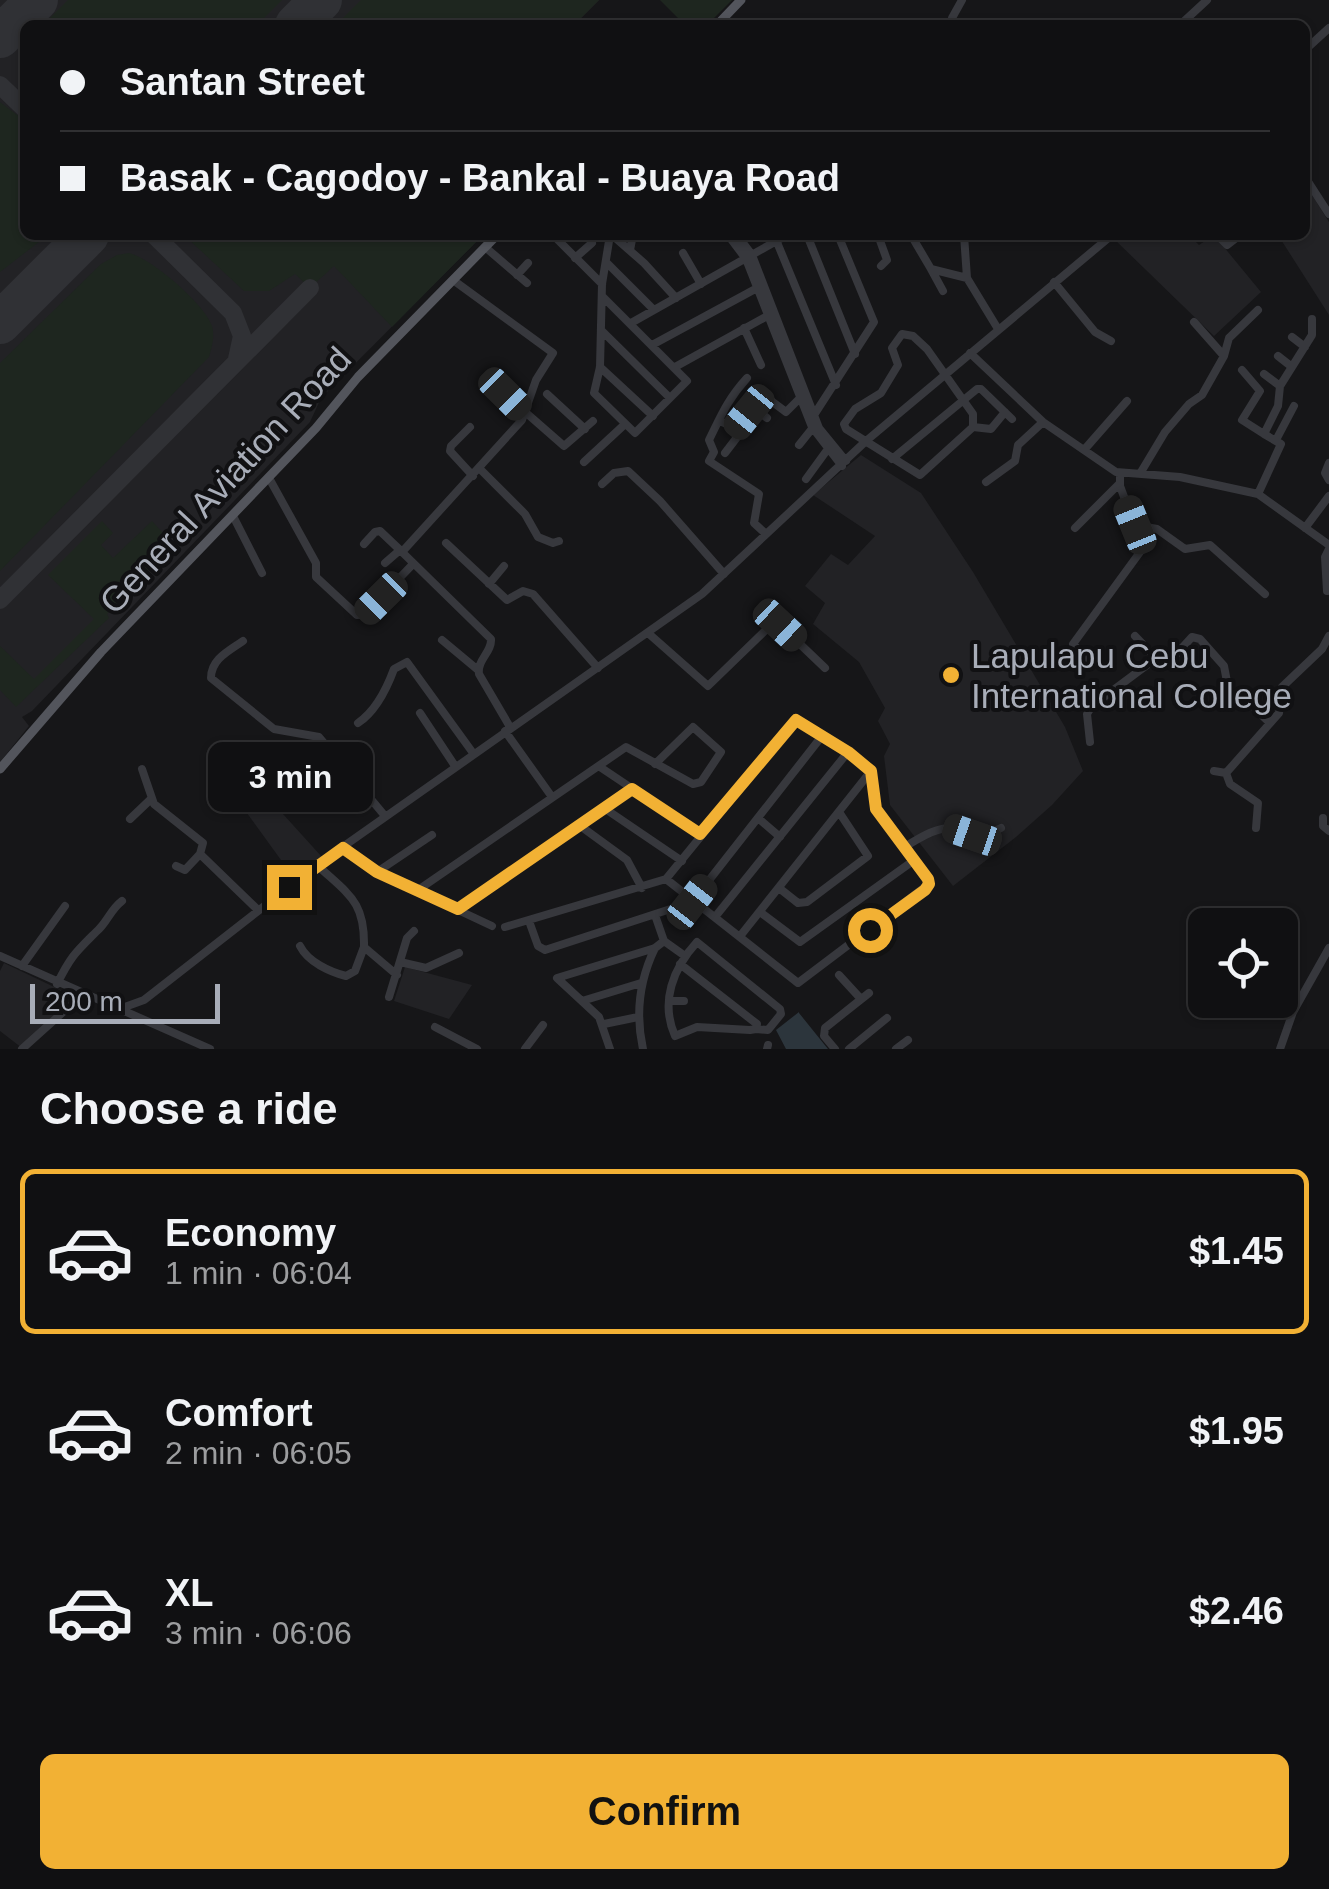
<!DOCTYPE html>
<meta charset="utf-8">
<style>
:root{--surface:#101012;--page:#1e1e20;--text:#f1f3f6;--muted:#9c9d9f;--line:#303032;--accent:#f2b134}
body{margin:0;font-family:Helvetica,sans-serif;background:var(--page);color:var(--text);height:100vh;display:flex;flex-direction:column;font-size:38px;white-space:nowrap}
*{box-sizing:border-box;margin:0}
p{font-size:32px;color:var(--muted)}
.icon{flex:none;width:55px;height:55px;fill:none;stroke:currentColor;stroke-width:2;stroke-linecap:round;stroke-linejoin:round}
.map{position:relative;height:1049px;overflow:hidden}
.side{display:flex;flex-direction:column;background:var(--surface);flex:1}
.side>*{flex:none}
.top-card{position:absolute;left:20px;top:20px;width:1290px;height:220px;border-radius:15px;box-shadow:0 2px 8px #0004,0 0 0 2px var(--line);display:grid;align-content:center;height:220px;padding:0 40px;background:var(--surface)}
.controls{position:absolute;left:1188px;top:908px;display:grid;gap:20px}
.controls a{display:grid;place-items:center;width:110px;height:110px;border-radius:15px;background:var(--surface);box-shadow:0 2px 8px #0004,0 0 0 2px var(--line);font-size:50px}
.scale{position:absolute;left:30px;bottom:25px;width:190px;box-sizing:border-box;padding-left:10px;border:5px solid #a8adb8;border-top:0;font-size:28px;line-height:35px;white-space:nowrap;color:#a8adb8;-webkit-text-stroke:8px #111113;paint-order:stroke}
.end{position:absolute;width:45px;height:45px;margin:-22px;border:12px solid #f2b134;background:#111;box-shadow:0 0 0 5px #111}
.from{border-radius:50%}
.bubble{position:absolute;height:70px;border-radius:15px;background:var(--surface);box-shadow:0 2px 8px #0004,0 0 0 2px var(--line);font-size:32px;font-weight:700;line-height:70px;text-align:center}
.car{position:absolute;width:30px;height:60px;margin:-30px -15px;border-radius:12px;box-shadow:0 0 8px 2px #0007;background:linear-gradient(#222 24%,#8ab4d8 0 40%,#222 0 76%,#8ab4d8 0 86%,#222 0)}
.top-card b{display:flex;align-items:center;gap:35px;height:95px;font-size:38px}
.top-card b+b{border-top:2px solid var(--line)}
.top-card i{width:25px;height:25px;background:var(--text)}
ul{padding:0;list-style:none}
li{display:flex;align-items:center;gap:30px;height:165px;margin:0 20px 15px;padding:0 20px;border:5px solid transparent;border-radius:15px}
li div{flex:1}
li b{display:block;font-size:38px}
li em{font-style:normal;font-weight:700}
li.current{border-color:var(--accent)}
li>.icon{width:90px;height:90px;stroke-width:1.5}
h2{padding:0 40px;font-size:45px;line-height:120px}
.action{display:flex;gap:20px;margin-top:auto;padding:20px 40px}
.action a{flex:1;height:115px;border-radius:15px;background:var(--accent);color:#111;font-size:40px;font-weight:700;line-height:115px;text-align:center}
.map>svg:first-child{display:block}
.built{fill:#222225}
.green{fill:#1e261f}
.water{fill:#2c353c}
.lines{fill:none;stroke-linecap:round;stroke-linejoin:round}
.taxiway{stroke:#303135;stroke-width:18}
.runway{stroke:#303135;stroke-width:42}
.minor{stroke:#37383d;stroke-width:8}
.major{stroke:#53555c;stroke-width:9}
.route{stroke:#f2b134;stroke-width:12}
.poi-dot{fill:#f2b134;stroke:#111113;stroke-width:4}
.labels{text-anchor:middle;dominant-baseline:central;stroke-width:8;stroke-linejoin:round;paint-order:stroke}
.street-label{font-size:35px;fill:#a8adb8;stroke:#111113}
.poi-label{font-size:35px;fill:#a8adb8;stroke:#111113;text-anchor:start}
</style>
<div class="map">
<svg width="1329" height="1049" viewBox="0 0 1329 1049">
<rect width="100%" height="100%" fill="#161618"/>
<!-- built -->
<path class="built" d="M 0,0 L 599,0 L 574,25 L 25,25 L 25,235 L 483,235 L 321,398 L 310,422 L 32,711 L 22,717 L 29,726 L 0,762 Z
M 1305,184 L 1329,222 L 1329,315 L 1278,235 L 1305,235 Z
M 1117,235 L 1189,235 L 1199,245 L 1214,235 L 1261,292 L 1214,336 L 1113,238 Z
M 861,455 L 921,493 L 973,572 L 1065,727 L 1083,771 L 1052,805 L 1016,837 L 953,886 L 890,805 L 884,756 L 890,744 L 878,721 L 885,708 L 859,662 L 813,624 L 825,603 L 805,586 L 831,554 L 848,565 L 875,536 L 813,495 Z
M 263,792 L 322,857 L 294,878 L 244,809 Z
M 4,963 L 73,996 L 22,1048 L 0,1031 L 0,971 Z
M 405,967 L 472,985 L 449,1019 L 394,1001 Z"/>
<!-- green -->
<path class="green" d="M 68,0 L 282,0 L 257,25 L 43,25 Z
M 361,0 L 599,0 L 574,25 L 336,25 Z
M 660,0 L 732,0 L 707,25 L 685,25 Z
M 0,102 L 25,121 L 25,235 L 48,235 L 0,272 Z
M 184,235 L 483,235 L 392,327 L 334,266 L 310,288 L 295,274 L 269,291 L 244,291 Z
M 129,253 C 151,258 205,304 212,326 C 215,336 212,347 209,357 L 0,571 L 0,363 L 101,264 L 117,255 Z
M 102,521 L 113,533 L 101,545 L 113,558 L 152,521 L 173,544 L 107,614 L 109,618 L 16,707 L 0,690 L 0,646 L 34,679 L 94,619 L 48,575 Z"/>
<!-- water -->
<path class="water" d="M 799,1012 L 799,1013 L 828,1049 L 786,1049 L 776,1030 Z"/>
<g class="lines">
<!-- taxiway -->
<path class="taxiway" d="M 0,41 L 4,33
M 0,85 L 25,109
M 154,235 L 233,313 L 242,336 L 237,359
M 0,305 L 60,262
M 0,600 L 310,288"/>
<!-- runway -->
<path class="runway" d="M 296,25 L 321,0
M 0,37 L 37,0
M 0,323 L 88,235"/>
<!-- minor -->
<path class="minor" d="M 953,25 L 952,18 L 962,0
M 1180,25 L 1207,0
M 1305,50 L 1329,28
M 1305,177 L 1329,214
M 553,235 L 602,284
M 612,235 L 644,263 L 676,298
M 728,235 L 746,259 L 812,427 L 842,466
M 737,235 L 752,255 L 819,428 L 846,461
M 774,235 L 836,385
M 807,235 L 855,354
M 878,235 L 887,260 L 881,266
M 911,235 L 931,269 L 967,278
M 964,235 L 967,278 L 998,329
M 1217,235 L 1227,245 L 1240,235
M 485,247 L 527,283
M 630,250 L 633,235
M 683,253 L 701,284
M 575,258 L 592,243
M 606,262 L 654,310
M 931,269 L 943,291
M 517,275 L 528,263
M 453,280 L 553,353 L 536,380 L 522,420 L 402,552 L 491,639 C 492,652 477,660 479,674 L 510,727
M 1054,282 L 1095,332 L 1111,341
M 602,296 L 687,381 L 635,433 L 594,393 L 600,367 L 602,284 L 610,235
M 631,323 L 787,235
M 744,328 L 761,365
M 601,330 L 670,398
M 902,334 L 913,336 L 927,349 L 973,414 L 973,427 L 920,475 L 846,429 L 844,424 L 855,409 L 881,393 L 898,365 L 892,348 Z
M 1292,337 L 1305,347
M 652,345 L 759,287
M 970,353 L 1043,422 L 1116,472 L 1180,477 L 1258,494 L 1329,545
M 1224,356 L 1229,338 L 1258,310
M 1278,356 L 1292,367
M 600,367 L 653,416
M 675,367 L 769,315
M 1242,370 L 1260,391 L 1242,420 L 1264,434
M 1264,374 L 1280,386
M 747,378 C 727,400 721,416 709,440 L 714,452 L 709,461 L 759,494 L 754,523 L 766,534
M 500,390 L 564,446 L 593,421
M 547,394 L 585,429
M 770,400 L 786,412 L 802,396
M 814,415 L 874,322 L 838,235
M 722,422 L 734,427 L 738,436 L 725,453
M 470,427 L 451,446 L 450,451 L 473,476
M 973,427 L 991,429 L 1005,412
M 735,429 L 754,408 L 767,418
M 1276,440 L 1294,406
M 799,445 L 815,425
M 1084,450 L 1127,401
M 892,459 L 977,389 L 981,389 L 1012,419
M 584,462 L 624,425
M 1329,463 L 1325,473 L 1329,480
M 480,469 L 525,514 L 538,537 L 553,543 L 559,541
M 1141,472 L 1165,432 L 1189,404 L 1202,395 L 1224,356 L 1194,322
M 269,478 L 316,563 L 316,577 L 357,615 L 365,614 L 413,564
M 806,479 L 830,446
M 986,482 L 1015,461 L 1018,445 L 1043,422
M 602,484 L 614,473 L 628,471 L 660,501 L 724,574
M 1258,494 L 1281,444 L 1264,434 L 1278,406 L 1280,386 L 1312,335 L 1312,319
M 233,516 L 262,573
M 1135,525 L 1157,529 L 1185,549 L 1210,545 L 1265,594
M 1075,528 L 1119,484
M 1305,528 L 1329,496
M 446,543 L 507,600 L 523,591 L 533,594 L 598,668
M 364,544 L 375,532 L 380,531 L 400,550 L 385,563
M 489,584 L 504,566
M 1327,591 L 1325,557 L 1329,549
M 648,633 L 708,686 L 773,623 L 780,625 L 825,668
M 1135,636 L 1157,659
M 442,640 L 478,670
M 243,641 C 229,651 211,659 211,678 L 274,729 L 319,737 L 385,816
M 1092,664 L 1073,644 L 1143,548 L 1120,486 L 1120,473
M 420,713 L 455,766
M 358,723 C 376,711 387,688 394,669 L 407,662 L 473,753
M 505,731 L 552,797
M 1090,742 L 1087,714 L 1092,706 L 1155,659 L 1170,661 L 1192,637 L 1200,639 L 1224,666 L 1229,692 L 1243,697 L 1270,723
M 600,767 L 700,834
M 142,769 L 154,804 L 203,843 L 200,854 L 185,870 L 176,866
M 1214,771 L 1226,773 L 1279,713 L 1282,687 L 1322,649 L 1329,636
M 1226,773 L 1230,784 L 1258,803 L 1256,828
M 604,808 L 682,861
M 758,818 L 780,837
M 1323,818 L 1323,826 L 1329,831
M 130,819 L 151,799
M 579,825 L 627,860 L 642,888
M 343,847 L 377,872 L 492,926
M 903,848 C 916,840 931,830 947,828 C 971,826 971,843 1001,828
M 200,854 L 258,910
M 317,865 C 349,895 365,901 364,947 L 397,975
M 377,872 L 432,835
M 779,888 L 798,903 L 807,902 L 868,856 L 839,812
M 418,890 L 626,747 L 693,784 L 701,782 L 721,752 L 693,727 L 655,764
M 457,909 L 632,789
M 760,912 L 800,942 L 913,861
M 655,915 L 664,941 L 685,956
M 715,917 L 848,752
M 529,921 L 538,946 L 545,950 L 692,902 L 822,736
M 505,927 L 666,879 L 796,720 L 848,752 L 871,771 L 876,809 L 929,884 L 798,983 L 666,879
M 741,935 L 871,771
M 300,946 C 308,962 330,972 346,976 L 355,971 L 364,947
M 0,956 L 210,1049
M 400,962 L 426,968 L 459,953
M 680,964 L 757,1024 L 756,1029 L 750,1030 L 697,1027 L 675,1036 C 660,1002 673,968 697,942 L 780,1009 L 781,1014 L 768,1030 L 756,1029
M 22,966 L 65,906
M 839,975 L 861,999
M 57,984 C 71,956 75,953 96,932 C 107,923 110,910 122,901
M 389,997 L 407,938 L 414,931
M 582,1001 L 641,983
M 669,1001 L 684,1001
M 122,1008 L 144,1000 L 317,865 L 702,594 L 866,441 L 1112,235
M 604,1024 L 638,1017
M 435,1027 L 477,1049
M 22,1049 L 82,995
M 525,1049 L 543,1025
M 610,1049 L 599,1017 L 557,978 L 655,948 L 664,941
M 643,1049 C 635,1013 639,981 655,948
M 767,1049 L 768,1045
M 835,1049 L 824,1036 L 825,1028 L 869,993
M 849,1049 L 887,1018
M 896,1049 L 908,1040
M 1280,1049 L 1293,1012 L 1329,948"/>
<!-- major -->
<path class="major" d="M 717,25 L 741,0
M 0,769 L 101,652 L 316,428 L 358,377 L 497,235"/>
</g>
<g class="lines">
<!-- route -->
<path class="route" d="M 289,887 L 343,848 L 377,872 L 458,909 L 632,789 L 700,834 L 796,720 L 848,752 L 871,771 L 876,809 L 928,879 L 929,884 L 925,890 L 870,930"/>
</g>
<!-- markers -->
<circle class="poi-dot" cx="951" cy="675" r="10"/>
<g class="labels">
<!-- street labels -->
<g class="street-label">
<text transform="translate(225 480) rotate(-47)">General Aviation Road</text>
</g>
<!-- poi labels -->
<g class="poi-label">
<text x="971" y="655">Lapulapu Cebu<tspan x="971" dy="40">International College</tspan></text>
</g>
</g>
</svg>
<div class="controls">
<a><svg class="icon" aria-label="locate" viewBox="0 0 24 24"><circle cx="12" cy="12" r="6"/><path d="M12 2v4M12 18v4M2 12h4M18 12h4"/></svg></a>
</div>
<div class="scale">200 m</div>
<i class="end from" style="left:870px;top:930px"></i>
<i class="end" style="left:289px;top:887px"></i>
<div class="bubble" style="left:208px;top:742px;width:165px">3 min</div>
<i class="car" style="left:505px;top:394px;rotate:135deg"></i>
<i class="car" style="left:749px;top:412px;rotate:219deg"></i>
<i class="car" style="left:1135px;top:525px;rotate:338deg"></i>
<i class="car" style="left:381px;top:598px;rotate:225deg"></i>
<i class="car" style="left:780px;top:625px;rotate:133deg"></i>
<i class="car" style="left:972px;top:835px;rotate:289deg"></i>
<i class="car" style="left:692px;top:902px;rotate:38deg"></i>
<div class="top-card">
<b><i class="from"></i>Santan Street</b>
<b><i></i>Basak - Cagodoy - Bankal - Buaya Road</b>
</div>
</div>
<section class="side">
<h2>Choose a ride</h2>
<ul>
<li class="current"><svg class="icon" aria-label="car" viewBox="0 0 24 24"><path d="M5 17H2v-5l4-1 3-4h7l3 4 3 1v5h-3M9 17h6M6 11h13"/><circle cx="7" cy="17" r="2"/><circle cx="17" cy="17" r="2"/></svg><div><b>Economy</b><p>1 min · 06:04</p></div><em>$1.45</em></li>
<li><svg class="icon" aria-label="car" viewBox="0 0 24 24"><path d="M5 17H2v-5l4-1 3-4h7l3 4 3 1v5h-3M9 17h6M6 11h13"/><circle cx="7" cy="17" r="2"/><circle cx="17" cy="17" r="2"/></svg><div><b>Comfort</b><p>2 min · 06:05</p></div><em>$1.95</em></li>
<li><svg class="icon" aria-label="car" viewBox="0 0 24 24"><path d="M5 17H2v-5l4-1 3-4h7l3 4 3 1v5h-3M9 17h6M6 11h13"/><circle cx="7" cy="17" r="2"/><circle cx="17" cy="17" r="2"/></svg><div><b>XL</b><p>3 min · 06:06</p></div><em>$2.46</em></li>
</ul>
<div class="action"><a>Confirm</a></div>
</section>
